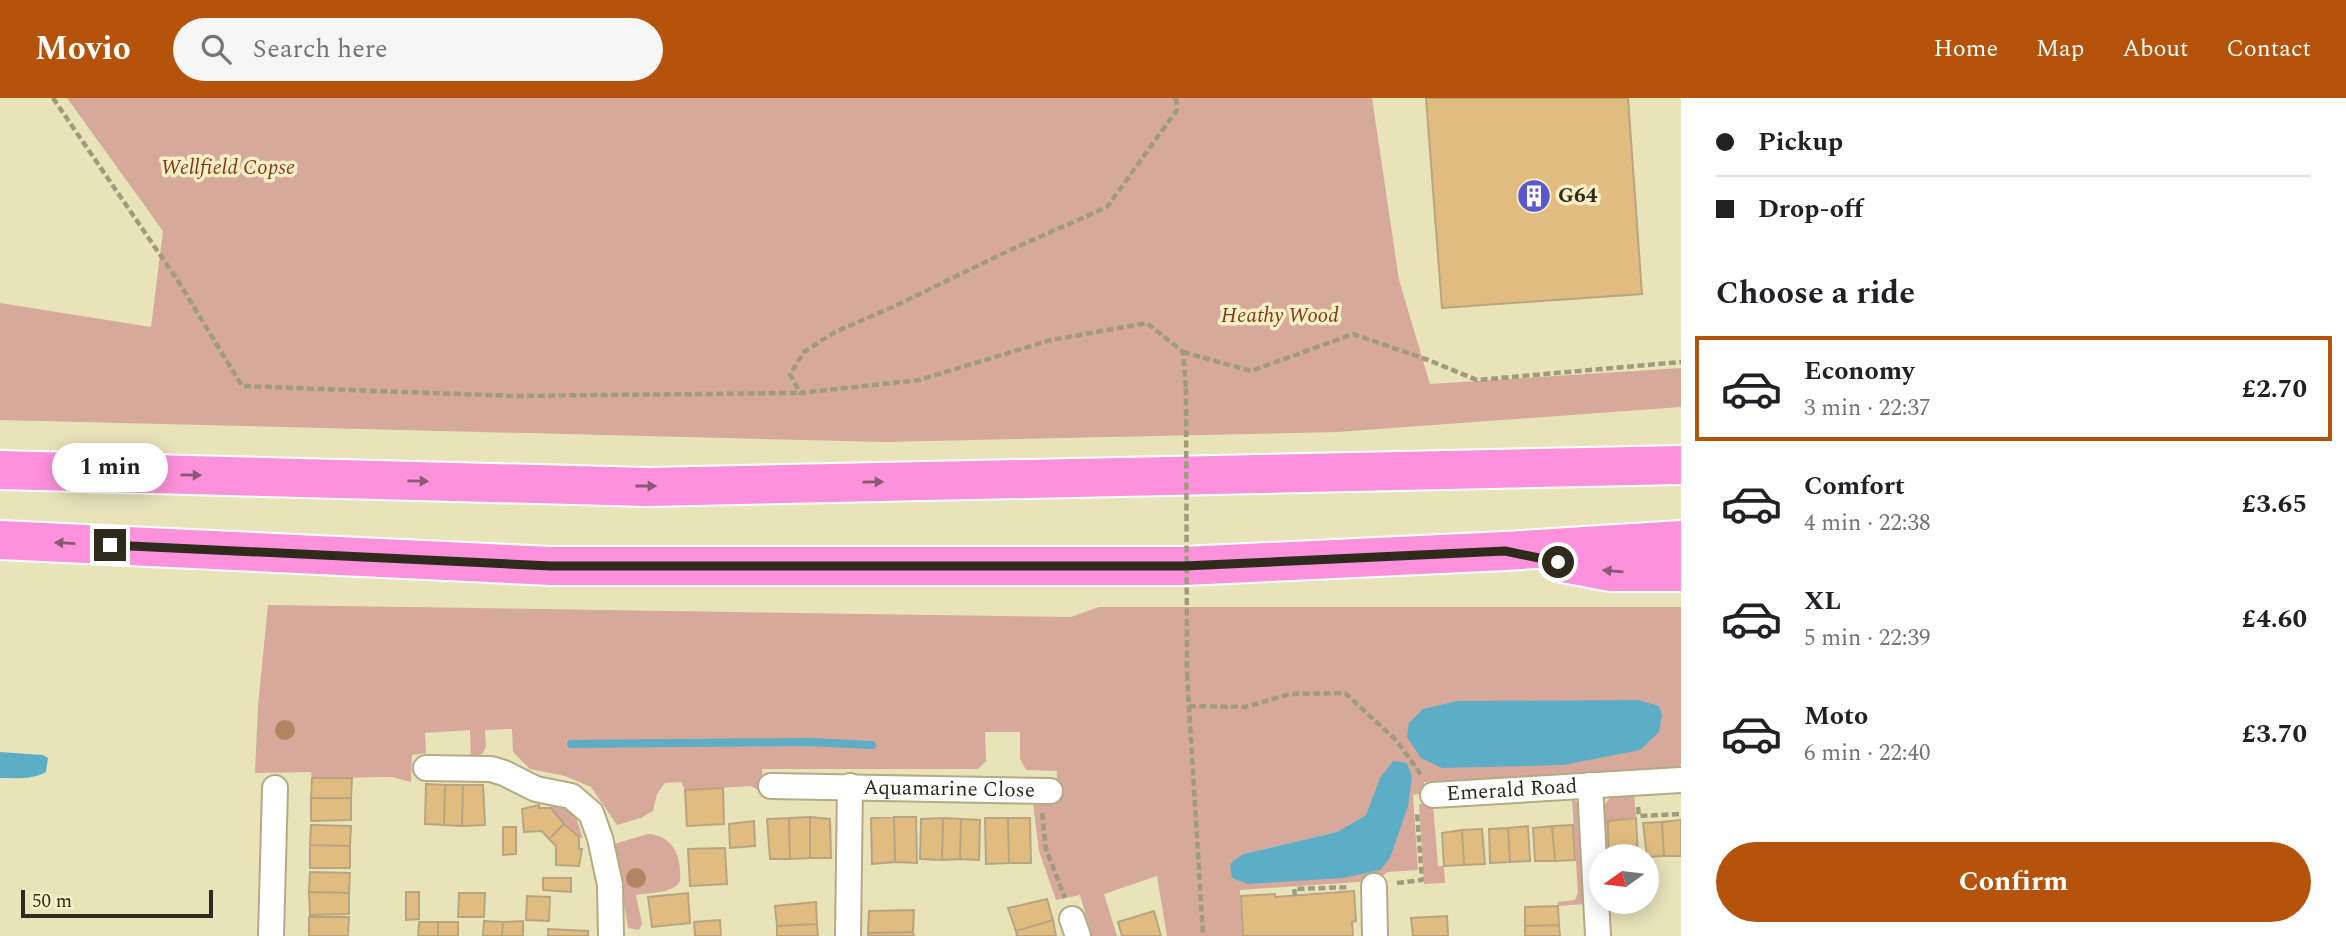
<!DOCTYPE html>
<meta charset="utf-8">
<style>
:root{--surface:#fff;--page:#f6f6f6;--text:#202124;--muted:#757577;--line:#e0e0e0;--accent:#b45309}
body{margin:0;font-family:Spectral,serif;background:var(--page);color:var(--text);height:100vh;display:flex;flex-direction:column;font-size:26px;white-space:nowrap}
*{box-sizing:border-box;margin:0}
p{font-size:23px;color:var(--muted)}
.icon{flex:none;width:38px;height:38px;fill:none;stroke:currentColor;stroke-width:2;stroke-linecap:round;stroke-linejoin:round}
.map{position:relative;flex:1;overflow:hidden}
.sheet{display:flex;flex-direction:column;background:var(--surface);width:665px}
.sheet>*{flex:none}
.guide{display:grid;align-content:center;height:154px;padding:0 35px;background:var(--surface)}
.needle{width:46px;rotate:256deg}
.fabs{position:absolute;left:1589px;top:746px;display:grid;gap:14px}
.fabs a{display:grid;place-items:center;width:70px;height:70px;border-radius:50%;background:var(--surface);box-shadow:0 4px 18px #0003;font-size:35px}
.scale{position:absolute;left:21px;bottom:18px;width:192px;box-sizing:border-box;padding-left:7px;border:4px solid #2e2b1c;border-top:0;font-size:19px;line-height:24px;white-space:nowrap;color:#2e2b1c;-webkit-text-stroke:5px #f7f0c7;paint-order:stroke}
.end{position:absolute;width:32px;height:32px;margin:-16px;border:9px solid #2e2b1c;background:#fff;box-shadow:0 0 0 4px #fff}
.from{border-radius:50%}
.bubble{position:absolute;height:49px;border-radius:24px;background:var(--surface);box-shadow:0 4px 18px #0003;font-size:23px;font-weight:700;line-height:49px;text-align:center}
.guide b{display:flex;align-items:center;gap:24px;height:66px;font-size:26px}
.guide b+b{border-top:2px solid var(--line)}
.guide i{width:18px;height:18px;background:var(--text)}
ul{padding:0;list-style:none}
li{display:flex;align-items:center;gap:21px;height:105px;margin:0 14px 10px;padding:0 21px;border:4px solid transparent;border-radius:0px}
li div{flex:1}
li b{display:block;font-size:26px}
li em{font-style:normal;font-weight:700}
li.current{border-color:var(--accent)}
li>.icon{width:63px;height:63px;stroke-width:1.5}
h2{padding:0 35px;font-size:32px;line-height:84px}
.action{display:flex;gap:14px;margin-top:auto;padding:14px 35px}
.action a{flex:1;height:80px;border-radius:42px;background:var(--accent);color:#fff;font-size:28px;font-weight:700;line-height:80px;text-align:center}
header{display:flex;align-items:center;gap:42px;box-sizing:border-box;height:98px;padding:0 35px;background:var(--accent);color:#fff}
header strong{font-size:33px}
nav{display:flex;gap:38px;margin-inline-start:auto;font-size:24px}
.search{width:490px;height:63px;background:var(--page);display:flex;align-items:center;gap:18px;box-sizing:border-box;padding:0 24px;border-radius:38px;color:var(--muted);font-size:26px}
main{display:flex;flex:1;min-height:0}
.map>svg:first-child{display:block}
.green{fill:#d6a99a;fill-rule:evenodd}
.water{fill:#5cadc5}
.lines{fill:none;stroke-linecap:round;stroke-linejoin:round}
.stream{stroke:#5cadc5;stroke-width:8}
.building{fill:#e0bc81;stroke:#b9a481;stroke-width:2}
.minor-casing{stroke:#b2ab84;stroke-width:28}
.motorway-casing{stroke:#fff;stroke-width:42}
.path{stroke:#a09b7d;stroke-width:4.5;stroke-dasharray:7 3.5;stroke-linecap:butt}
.minor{stroke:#fff;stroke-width:24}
.motorway{stroke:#fd91dc;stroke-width:38}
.path-bridge{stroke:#a09b7d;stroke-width:4.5;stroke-dasharray:7 3.5;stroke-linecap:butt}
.tree{fill:#b38462}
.oneway{fill:#8b5972}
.route{stroke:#2e2b1c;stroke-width:9}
.labels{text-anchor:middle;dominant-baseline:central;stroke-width:7;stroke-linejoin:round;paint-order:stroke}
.park-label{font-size:21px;font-style:italic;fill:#86371a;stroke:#f7f0c7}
.poi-label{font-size:21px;font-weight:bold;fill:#2e2b1c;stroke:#f7f0c7;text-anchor:start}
.street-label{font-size:21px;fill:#2e2b1c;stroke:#f7f0c7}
</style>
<header>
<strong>Movio</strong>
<div class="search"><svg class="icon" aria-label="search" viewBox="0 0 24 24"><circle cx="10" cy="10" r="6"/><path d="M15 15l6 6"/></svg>Search here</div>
<nav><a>Home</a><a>Map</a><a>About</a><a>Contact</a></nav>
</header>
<main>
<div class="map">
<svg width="1681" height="838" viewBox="0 0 1681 838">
<rect width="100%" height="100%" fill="#e9e3ba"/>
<!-- green -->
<path class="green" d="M 67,0 L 1372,0 L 1399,182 L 1430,286 L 1681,270 L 1681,309 L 1337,334 L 886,344 L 0,322 L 0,205 L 151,229 L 163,133 Z
M 268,507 L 1071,519 L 1099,509 L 1681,509 L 1681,666 L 1678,671 L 1424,684 L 1425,695 L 1413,697 L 1418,772 L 1388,774 L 1374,783 L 1240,792 L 1242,838 L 1167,838 L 1157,778 L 1104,796 L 1117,838 L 1092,838 L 1080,797 L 1056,802 L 1039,753 L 1033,705 L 1056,705 L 1057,673 L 1026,672 L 1020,661 L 1020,634 L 985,634 L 986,663 L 978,671 L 762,671 L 762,700 L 760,693 L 751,688 L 685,692 L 681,684 L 665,685 L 657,696 L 653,713 L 641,720 L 617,727 L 591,689 L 565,678 L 530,671 L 513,654 L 512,631 L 485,632 L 486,648 L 483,655 L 471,660 L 470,632 L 425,635 L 426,655 L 412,657 L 411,684 L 392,679 L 312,680 L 311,674 L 255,675 L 258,608 ZM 1380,680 L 1343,780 L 1243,756 L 1337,734 L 1366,717 Z
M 1634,695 L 1636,720 L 1608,723 L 1609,758 L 1605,758 L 1603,709 L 1611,698 Z
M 1572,701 L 1577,704 L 1579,709 L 1584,806 L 1558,808 L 1558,804 L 1575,802 L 1578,795 Z
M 1419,706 L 1433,706 L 1438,768 L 1444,768 L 1445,785 L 1424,786 Z
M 550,708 L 570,711 L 576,719 L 583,741 L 564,726 Z
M 648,736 C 669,737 680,753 680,774 C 680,778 681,781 679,785 C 672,795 647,795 636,797 L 642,826 L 639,832 L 628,830 L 614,746 Z"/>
<!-- water -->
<path class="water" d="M 1638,602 L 1659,608 L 1662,617 L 1659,634 L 1640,652 L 1563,667 L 1442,670 L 1421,660 L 1407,639 L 1409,625 L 1423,611 L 1457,603 Z
M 0,654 L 43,657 L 48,660 L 46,674 C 32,682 16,680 0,680 Z
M 1393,663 L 1407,665 L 1412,679 L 1408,708 L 1390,760 L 1380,772 L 1343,780 L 1248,786 L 1232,780 L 1230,766 L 1243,756 L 1337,734 L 1366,717 L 1380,680 Z"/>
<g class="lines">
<!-- stream -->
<path class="stream" d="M 571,646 L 808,644 L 872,647"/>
</g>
<!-- building -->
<path class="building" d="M 1426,0 L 1628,0 L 1642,196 L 1442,210 Z
M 312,680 L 352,680 L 351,700 L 311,700 Z
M 426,686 L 445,687 L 444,727 L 425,726 Z
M 445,687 L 463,687 L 462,728 L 444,727 Z
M 463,687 L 483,687 L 485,727 L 462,728 Z
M 723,690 L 724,726 L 687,728 L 685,692 Z
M 311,700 L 351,700 L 351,722 L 311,723 Z
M 539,707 L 539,710 L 551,710 L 564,726 L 549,741 L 542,733 L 524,734 L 522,711 Z
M 810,719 L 830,721 L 831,760 L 810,760 Z
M 810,719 L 810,760 L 790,761 L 789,720 Z
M 894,719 L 916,719 L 917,765 L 895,764 Z
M 894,719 L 895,764 L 872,766 L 871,720 Z
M 789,720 L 790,761 L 770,761 L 767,721 Z
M 943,720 L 942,762 L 920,761 L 921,721 Z
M 943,720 L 961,721 L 960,761 L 942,762 Z
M 985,720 L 1008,720 L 1009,765 L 986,766 Z
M 1008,720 L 1030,720 L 1031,765 L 1009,765 Z
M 1636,720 L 1638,758 L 1609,758 L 1608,723 Z
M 961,721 L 980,722 L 979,762 L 960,761 Z
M 1681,722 L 1681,758 L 1664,758 L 1662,724 Z
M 754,723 L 755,748 L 730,750 L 729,726 Z
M 1662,724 L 1664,758 L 1647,759 L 1643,725 Z
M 564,726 L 579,739 L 579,751 L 582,751 L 579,768 L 556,767 L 556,748 L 549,741 Z
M 311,727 L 351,728 L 350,748 L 310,747 Z
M 1573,727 L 1575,762 L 1555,763 L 1552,728 Z
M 1528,728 L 1530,763 L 1510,764 L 1508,730 Z
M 1552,728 L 1555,763 L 1535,763 L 1533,730 Z
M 503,729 L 516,729 L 516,756 L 503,757 Z
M 1508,730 L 1510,764 L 1490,765 L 1489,731 Z
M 1482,731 L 1485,766 L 1464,767 L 1462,732 Z
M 1462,732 L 1464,767 L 1444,768 L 1442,735 Z
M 310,747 L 350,748 L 350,770 L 310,770 Z
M 725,750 L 727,786 L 690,788 L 688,751 Z
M 310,774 L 350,775 L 349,795 L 309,794 Z
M 543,780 L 571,780 L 571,794 L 543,792 Z
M 1354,793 L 1356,823 L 1352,824 L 1353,838 L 1243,838 L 1241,798 L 1275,796 L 1275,799 Z
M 309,794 L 349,795 L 349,816 L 310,817 Z
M 406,794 L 419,794 L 419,821 L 406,822 Z
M 459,795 L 485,795 L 484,819 L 458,819 Z
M 688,795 L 690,825 L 652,829 L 648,799 Z
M 527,798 L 550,799 L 549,823 L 526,822 Z
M 1047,801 L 1053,822 L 1016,833 L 1008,810 Z
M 816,804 L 817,826 L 777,828 L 775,808 Z
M 1558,808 L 1559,827 L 1525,828 L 1525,809 Z
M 914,812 L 913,834 L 868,835 L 869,813 Z
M 1154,813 L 1161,838 L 1122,838 L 1118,824 Z
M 1447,818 L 1448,838 L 1413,838 L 1411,820 Z
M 309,819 L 349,819 L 348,838 L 309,838 Z
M 720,822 L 721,838 L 695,838 L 694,824 Z
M 1053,822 L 1056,838 L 1017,838 L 1016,833 Z
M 484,823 L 503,824 L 502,838 L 483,838 Z
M 523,823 L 523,838 L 502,838 L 503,824 Z
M 419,824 L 438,824 L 438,838 L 418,838 Z
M 438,824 L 458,824 L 458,838 L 438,838 Z
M 817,826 L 818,838 L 777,838 L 777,828 Z
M 1559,827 L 1560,838 L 1525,838 L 1525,828 Z
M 548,831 L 588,833 L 588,838 L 548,838 Z
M 913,834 L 914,838 L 868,838 L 868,835 Z"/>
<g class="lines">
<!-- minor casing -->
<g class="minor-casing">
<g id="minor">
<path d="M 426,670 L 491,671 L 504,675 L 536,691 L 571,698 L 591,715 L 600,740 L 610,787 L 611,838"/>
<path d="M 1590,687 L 1598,838"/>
<path id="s1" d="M 771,688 L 1050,693"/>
<path id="s2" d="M 1433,697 L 1681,682"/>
<path d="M 1374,788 L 1375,838"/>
<path d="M 1072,821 L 1078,838"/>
<path d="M 271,838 L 275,690"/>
<path d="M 848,838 L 850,688"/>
</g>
</g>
<!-- motorway casing -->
<g class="motorway-casing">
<path id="motorway" d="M 0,372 L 647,389 L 1681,367
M 0,442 L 551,468 L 1184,468 L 1505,453 L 1681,442
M 1558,464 L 1611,474 L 1681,474"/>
</g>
<!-- path -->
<path class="path" d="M 53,0 L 178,183 L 242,288 L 513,298 L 800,295
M 1176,0 L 1177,12 L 1107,109 L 1008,153 L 895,208 L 835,234 L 804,254 L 790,276 L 800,295 L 919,282 L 1051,242 L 1147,225 L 1183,254 L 1186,290
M 1183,254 L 1251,273 L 1353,236 L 1428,262 L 1477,282 L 1681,264
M 1187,576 L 1203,838
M 1189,608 L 1245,609 L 1290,596 L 1345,595 L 1396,642 L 1422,678
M 1638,709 L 1639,718 L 1681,716
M 1042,715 L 1046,751 L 1065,800
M 1397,785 L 1422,782 L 1417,714
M 1295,798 L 1294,791 L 1350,789"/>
<!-- minor -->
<use href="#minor" class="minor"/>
<!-- motorway -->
<use href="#motorway" class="motorway"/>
<!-- path-bridge -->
<path class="path-bridge" d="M 1186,290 L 1187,576"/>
</g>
<!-- trees -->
<g class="tree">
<circle cx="285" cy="632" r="10"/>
<circle cx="636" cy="780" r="10"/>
</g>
<!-- one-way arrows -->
<defs><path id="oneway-solid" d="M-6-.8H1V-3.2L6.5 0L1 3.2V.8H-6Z" transform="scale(1.75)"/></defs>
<g class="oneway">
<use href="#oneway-solid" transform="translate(191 377) rotate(1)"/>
<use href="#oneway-solid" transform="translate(418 383) rotate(1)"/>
<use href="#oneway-solid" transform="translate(873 384) rotate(-1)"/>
<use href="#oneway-solid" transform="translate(646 388)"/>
<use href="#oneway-solid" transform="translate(65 445) rotate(-177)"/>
<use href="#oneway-solid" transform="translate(1613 473) rotate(-175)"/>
</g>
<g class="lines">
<!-- route -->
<path class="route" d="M 110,447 L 551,468 L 1184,468 L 1505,453 L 1558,464"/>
</g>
<!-- icons -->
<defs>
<g id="building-disc" transform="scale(1.75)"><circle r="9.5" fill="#5a57cf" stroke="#f7f0c7"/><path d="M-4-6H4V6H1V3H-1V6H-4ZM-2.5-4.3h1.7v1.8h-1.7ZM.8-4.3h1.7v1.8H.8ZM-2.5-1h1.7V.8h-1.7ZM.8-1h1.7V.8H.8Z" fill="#fff"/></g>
</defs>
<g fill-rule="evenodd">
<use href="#building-disc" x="1534" y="98"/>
</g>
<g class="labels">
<!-- park labels -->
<g class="park-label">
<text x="228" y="70">Wellfield Copse</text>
<text x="1280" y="218">Heathy Wood</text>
</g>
<!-- poi labels -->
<g class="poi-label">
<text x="1558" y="98">G64</text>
</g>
<!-- street labels -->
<g class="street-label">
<text stroke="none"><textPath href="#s1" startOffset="178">Aquamarine Close</textPath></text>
<text stroke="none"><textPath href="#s2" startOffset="79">Emerald Road</textPath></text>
</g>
</g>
</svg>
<div class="fabs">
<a><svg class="needle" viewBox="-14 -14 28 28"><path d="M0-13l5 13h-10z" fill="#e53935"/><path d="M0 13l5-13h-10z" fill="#757577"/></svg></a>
</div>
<div class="scale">50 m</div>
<i class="end from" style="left:1558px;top:464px"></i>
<i class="end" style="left:110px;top:447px"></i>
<div class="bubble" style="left:52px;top:345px;width:116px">1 min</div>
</div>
<section class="sheet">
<div class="guide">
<b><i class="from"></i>Pickup</b>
<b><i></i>Drop-off</b>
</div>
<h2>Choose a ride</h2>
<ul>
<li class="current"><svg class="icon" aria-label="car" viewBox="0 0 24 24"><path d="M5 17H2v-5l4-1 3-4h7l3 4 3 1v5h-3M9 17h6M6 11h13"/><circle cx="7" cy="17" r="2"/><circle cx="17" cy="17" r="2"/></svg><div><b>Economy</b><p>3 min · 22:37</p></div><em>£2.70</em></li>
<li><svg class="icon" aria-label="car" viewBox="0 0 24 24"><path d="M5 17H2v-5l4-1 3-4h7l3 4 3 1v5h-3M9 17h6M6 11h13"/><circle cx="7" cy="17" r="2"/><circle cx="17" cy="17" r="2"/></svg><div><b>Comfort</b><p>4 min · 22:38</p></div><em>£3.65</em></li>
<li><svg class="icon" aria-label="car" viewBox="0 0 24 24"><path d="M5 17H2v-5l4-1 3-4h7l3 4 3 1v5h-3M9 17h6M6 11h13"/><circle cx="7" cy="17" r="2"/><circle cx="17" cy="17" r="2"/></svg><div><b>XL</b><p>5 min · 22:39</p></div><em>£4.60</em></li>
<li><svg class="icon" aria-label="car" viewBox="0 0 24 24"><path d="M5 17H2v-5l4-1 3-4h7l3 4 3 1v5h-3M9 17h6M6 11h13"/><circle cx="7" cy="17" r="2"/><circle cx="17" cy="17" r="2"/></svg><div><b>Moto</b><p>6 min · 22:40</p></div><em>£3.70</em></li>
</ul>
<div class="action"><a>Confirm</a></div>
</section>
</main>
